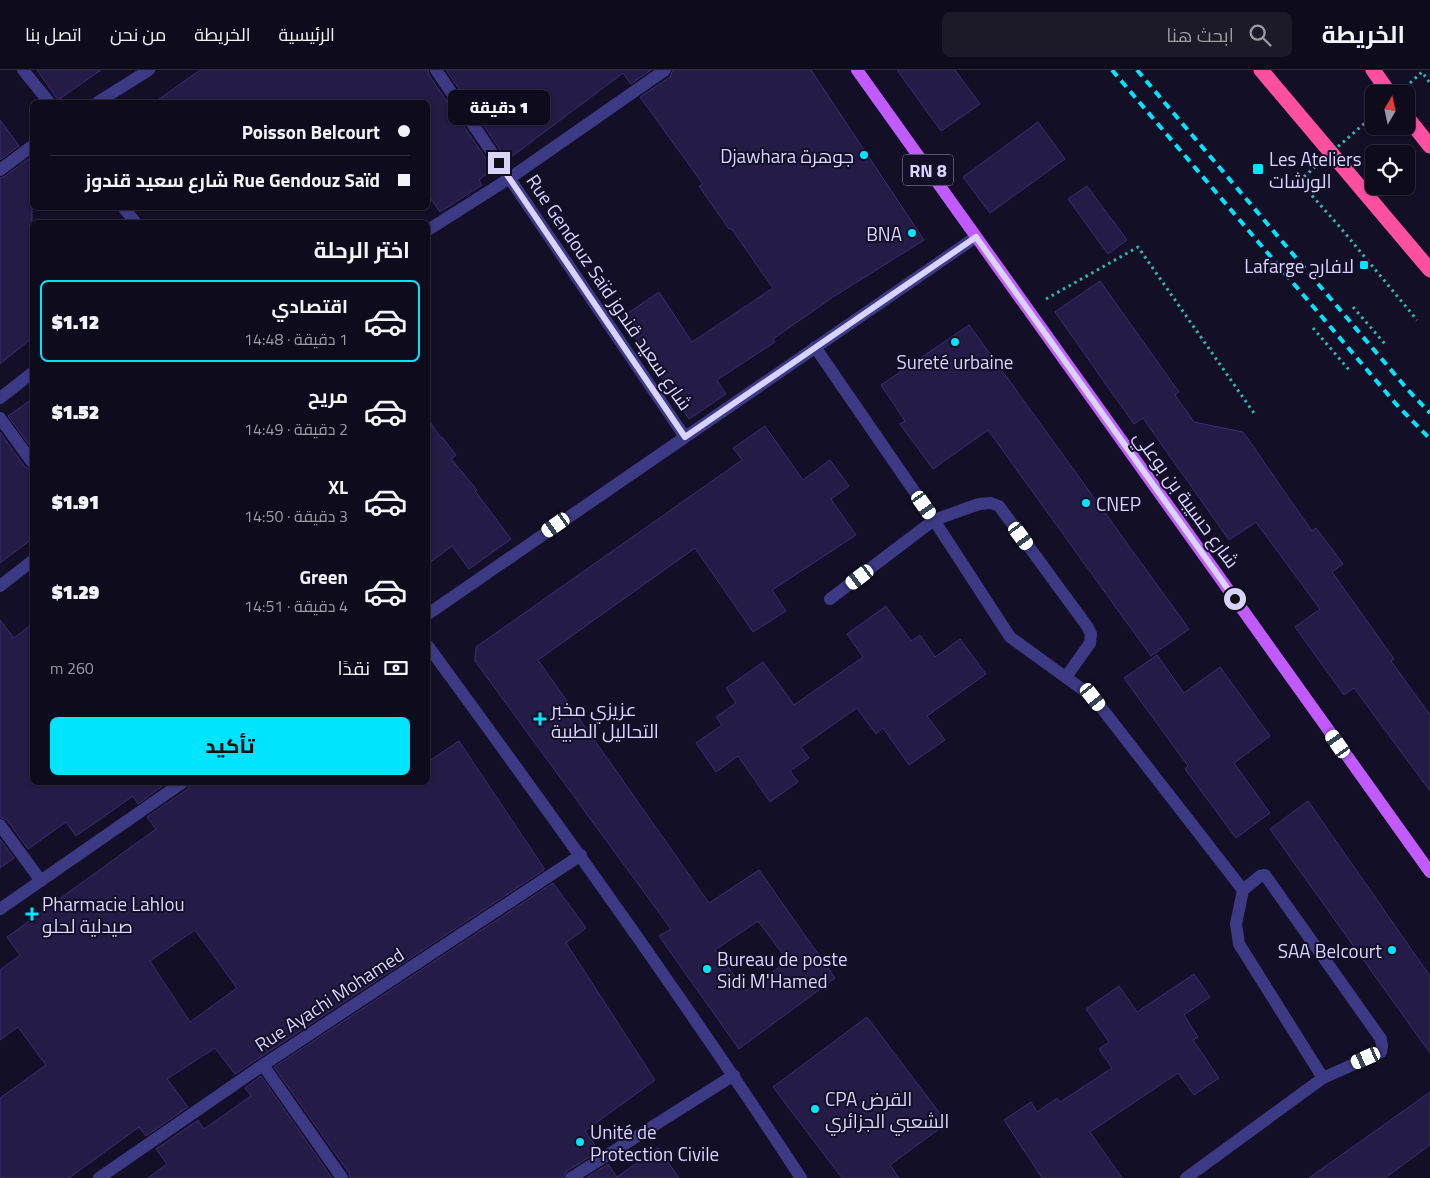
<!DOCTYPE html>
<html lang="ar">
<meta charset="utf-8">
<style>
:root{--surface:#0e0b1c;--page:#1c1929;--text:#f1f3f6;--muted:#9b9ba3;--line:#2e2b3b;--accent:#00e5ff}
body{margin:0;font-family:"Titillium Web",Cairo,sans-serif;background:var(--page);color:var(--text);direction:rtl;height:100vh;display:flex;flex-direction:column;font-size:19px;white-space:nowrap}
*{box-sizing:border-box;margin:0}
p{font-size:16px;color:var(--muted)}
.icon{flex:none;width:28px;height:28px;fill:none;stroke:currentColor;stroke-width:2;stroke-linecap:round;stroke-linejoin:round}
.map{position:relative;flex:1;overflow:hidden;direction:ltr}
.panel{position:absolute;left:30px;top:150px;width:400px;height:565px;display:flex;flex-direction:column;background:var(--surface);border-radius:8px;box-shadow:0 1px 4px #0004,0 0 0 1px var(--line);direction:rtl}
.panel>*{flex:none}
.guide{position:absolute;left:30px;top:30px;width:400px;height:110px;border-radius:8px;box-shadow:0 1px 4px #0004,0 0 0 1px var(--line);direction:rtl;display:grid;align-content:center;height:110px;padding:0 20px;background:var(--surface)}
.needle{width:32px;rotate:9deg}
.buttons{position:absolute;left:1365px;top:15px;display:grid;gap:10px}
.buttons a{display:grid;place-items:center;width:50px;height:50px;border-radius:8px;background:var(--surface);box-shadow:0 1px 4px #0004,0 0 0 1px var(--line);font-size:25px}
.end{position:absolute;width:22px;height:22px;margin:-11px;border:6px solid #d9d4ff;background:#111;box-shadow:0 0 0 2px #111}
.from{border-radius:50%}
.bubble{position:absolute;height:35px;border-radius:8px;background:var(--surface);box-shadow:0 1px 4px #0004,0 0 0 1px var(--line);font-size:16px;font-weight:800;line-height:35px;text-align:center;direction:rtl}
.car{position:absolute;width:15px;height:30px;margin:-15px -8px;border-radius:6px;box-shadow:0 0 4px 1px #0007;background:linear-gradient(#fff 24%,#345 0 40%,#fff 0 76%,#345 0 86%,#fff 0)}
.guide b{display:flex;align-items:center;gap:18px;height:48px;font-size:19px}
.guide b+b{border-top:1px solid var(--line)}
.guide i{width:12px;height:12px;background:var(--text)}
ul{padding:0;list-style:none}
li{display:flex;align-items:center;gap:15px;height:82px;margin:0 10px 8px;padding:0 10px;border:2px solid transparent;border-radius:8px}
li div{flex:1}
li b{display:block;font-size:19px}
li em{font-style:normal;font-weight:800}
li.selected{border-color:var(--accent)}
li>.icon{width:45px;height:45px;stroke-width:1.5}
h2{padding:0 20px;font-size:22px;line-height:60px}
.pay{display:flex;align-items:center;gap:12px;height:55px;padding:0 20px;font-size:19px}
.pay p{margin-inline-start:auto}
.action{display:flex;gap:10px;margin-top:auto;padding:10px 20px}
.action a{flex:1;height:58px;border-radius:8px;background:var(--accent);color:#111;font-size:20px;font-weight:800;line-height:58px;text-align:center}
header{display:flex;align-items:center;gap:30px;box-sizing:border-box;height:70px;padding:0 25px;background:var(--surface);border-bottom:1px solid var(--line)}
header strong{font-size:24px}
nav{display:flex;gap:28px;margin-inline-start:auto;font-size:18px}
.search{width:350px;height:45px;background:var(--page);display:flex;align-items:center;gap:12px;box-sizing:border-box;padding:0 18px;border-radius:8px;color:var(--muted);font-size:19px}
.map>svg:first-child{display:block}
.building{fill:#241b47;stroke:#3b2d73;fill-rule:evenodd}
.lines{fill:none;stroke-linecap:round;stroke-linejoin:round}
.path{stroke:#2fb8b0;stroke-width:3;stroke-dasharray:2.5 4;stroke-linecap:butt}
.lane{stroke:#3d3a85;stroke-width:12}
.street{stroke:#3d3a85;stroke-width:12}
.primary{stroke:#c25bff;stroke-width:12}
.highway{stroke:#ff4fa3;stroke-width:15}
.rail{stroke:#00e5ff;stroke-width:4;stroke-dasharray:8 6;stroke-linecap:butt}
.path-bridge{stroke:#2fb8b0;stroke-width:3;stroke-dasharray:2.5 4;stroke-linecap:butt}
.route{stroke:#d9d4ff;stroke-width:6}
.poi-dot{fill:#00e5ff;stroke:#130f26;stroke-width:2}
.labels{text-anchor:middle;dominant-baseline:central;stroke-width:4;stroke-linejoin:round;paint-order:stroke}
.shield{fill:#130f26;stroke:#9e99be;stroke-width:1}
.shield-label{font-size:18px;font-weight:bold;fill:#d9d4ff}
.poi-label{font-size:19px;fill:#d9d4ff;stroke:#130f26;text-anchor:start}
.street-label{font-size:19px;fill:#d9d4ff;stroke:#130f26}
</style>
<header>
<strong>الخريطة</strong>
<div class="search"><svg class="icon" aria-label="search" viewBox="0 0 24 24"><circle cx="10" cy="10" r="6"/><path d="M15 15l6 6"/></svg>ابحث هنا</div>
<nav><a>الرئيسية</a><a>الخريطة</a><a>من نحن</a><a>اتصل بنا</a></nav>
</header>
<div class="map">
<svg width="1430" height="1108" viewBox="0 0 1430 1108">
<rect width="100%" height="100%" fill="#130f26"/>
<!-- building -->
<path class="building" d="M 37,0 L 101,0 L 58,30 Z
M 200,0 L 428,0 L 429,5 L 493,99 L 479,110 L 482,115 L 440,142 L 428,125 L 428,32 L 155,32 Z
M 446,0 L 651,0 L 631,14 L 623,3 L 507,90 Z
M 673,0 L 811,0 L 924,170 L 833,227 L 773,269 L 775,272 L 717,310 L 726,324 L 689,349 L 622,247 L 659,222 L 692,272 L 773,218 L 731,158 L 729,159 L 699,116 L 703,114 L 640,27 L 670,7 Z
M 897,0 L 955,0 L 980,34 L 941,61 Z
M 0,50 L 19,76 L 0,90 Z
M 1038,52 L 1065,89 L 990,143 L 963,107 Z
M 28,89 L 32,95 L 32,268 L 0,294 L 0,108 L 5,106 Z
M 1087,116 L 1127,170 L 1108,184 L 1068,129 Z
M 1100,211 L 1179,322 L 1175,325 L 1194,352 L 1243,362 L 1312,461 L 1316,458 L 1343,494 L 1332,502 L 1394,589 L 1391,591 L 1430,645 L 1430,721 L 1354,618 L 1344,625 L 1295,557 L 1320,539 L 1256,452 L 1229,470 L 1143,348 L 1134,354 L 1055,242 Z
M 969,255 L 1189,559 L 1151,586 L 988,360 L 933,399 L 900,354 L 905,351 L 881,315 Z
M 32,329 L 32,379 L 8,346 Z
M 428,349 L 441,368 L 442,367 L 456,385 L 451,389 L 477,420 L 475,421 L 511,469 L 469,499 L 452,476 L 428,494 Z
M 765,356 L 803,410 L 830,390 L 849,416 L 831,429 L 856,465 L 772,520 L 786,541 L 753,562 L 695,478 L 538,590 L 709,833 L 759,800 L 835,908 L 739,979 L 659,866 L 671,859 L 475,591 L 476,577 L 742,390 L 733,378 ZM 758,851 L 788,891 L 746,921 L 715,880 Z
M 0,362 L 25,397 L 32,400 L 32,469 L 0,493 Z
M 886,536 L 911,571 L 920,565 L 935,587 L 960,569 L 986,604 L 927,646 L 945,670 L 909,695 L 883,658 L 876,664 L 857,638 L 801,677 L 809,688 L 790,701 L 798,712 L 770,732 L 738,686 L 716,702 L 696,673 L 722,655 L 716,647 L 736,633 L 726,618 L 763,592 L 794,635 L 863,587 L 847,564 Z
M 0,550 L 14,568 L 32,554 L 32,712 L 168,712 L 138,734 L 133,726 L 76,766 L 66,752 L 28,779 L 7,750 L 0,747 Z
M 1157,585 L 1184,623 L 1220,597 L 1270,666 L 1234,693 L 1270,743 L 1236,768 L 1185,699 L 1188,696 L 1124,608 Z
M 459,671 L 544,798 L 544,800 L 235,1004 L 215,978 L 167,1009 L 188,1037 L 146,1066 L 139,1057 L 69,1108 L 0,1108 L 0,1028 L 46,995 L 18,957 L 0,970 L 0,900 L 20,885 L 7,867 L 156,759 L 147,747 L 188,719 L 191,712 L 428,712 L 428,692 ZM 195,860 L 237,918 L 190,952 L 150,891 Z
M 1308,731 L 1430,906 L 1430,983 L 1270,759 Z
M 0,769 L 14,788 L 0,798 Z
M 553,813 L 586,858 L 566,873 L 655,1010 L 585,1061 L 599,1081 L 567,1101 L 563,1108 L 350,1108 L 349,1103 L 274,997 Z
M 1194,904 L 1210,927 L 1184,945 L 1198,967 L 1193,970 L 1219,1008 L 1194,1025 L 1178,1003 L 1090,1062 L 1122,1108 L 1042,1108 L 1004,1050 L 1031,1032 L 1037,1042 L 1057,1028 L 1060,1032 L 1112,998 L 1099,979 L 1109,972 L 1086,939 L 1119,916 L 1137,942 Z
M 867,947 L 947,1053 L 890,1095 L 899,1108 L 842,1108 L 773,1017 Z
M 261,1006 L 332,1108 L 148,1108 L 167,1094 L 156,1079 L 198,1050 L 204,1059 L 251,1026 L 245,1018 Z
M 1430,1022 L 1430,1075 L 1385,1108 L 1309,1108 Z
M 658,1078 L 679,1108 L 586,1108 L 608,1094 L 617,1107 Z"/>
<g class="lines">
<!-- path -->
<path class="path" d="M 1410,13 L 1422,2 L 1430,13
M 1299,111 L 1339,156 L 1417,250
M 1046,229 L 1138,177 L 1256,346
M 1353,237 L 1385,274
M 1313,258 L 1350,301"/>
<!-- lane -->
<path class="lane" d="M 815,277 L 934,450 L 1010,567 L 1093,627 L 1243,820 L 1260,806 L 1265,805 L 1381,969 L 1382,976 L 1381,982 L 1323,1008 L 1186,1108
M 830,529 L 934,450 L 979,434 L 991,433 L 999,436 L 1087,556 L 1091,564 L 1090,573 L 1066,607
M 1243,820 L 1236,854 L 1239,874 L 1323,1008"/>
<!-- street -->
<path class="street" d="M 23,0 L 49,32
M 436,0 L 685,367
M 98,32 L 149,0
M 0,100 L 32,76
M 124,138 L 135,152
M 428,160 L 510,108 L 665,0
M 0,328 L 32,303
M 0,348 L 32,392
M 0,516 L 32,491
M 428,544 L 976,167
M 428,576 C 556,751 682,926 801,1108
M 0,755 L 41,811
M 0,839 L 183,712
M 263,995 L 342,1108
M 99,1108 L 263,995 L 581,785
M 571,1108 L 734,1005"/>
<!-- primary -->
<path class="primary" d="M 857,0 L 1430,802"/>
<!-- highway -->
<path class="highway" d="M 1261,0 L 1430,200
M 1373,0 L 1390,24
M 1406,46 L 1430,76"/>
<!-- rail -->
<path class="rail" d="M 1112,0 L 1396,334 L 1430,369
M 1137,0 L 1408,320 L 1430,343"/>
<!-- path-bridge -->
<path class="path-bridge" d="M 1299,111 L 1374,45"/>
</g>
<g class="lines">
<!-- route -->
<path class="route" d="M 499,93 L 685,367 L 976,167 L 1235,529"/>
</g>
<!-- markers -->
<g class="poi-dot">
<circle cx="864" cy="85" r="5"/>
<rect x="1252" y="93" width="12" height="12" rx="2.5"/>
<circle cx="912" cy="163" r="5"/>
<rect x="1359" y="190" width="10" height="10" rx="2.5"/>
<circle cx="955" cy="272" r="5"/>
<circle cx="1086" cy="433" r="5"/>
<path d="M537.5 641.5h5v5h5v5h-5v5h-5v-5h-5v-5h5z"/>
<path d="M29.5 836.5h5v5h5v5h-5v5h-5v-5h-5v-5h5z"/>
<circle cx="1392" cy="880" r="5"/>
<circle cx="707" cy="899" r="5"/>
<circle cx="815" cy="1039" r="5"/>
<circle cx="580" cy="1072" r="5"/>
</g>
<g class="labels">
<!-- shield labels -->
<rect class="shield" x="903" y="84.5" width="50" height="31" rx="4"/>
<g class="shield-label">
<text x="928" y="100">RN 8</text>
</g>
<!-- poi labels -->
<g class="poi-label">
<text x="854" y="85" text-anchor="end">Djawhara جوهرة</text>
<text x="1269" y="88">Les Ateliers<tspan x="1269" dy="22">الورشات</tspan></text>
<text x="902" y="163" text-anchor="end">BNA</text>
<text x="1354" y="195" text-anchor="end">Lafarge لافارج</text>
<text x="955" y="291" text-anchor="middle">Sureté urbaine</text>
<text x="1096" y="433">CNEP</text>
<text x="551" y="638">عزيزي مخبر<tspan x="551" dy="22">التحاليل الطبية</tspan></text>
<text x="42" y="833">Pharmacie Lahlou<tspan x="42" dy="22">صيدلية لحلو</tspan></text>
<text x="1382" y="880" text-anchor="end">SAA Belcourt</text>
<text x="717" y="888">Bureau de poste<tspan x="717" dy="22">Sidi M'Hamed</tspan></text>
<text x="825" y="1028">CPA القرض<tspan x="825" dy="22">الشعبي الجزائري</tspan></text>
<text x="590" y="1061">Unité de<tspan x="590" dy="22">Protection Civile</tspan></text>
</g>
<!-- street labels -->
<g class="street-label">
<text transform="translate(610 222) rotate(56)">Rue Gendouz Saïd شارع سعيد قندوز</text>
<text transform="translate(1187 429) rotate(54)">شارع حسيبة بن بوعلي</text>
<text transform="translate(329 929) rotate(-33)">Rue Ayachi Mohamed</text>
</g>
</g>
</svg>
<div class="buttons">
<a><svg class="needle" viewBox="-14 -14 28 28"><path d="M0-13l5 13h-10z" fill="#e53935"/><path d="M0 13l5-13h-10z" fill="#9b9ba3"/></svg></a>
<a><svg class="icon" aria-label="locate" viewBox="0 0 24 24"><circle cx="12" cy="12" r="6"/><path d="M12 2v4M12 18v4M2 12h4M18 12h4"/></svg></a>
</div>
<i class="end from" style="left:1235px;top:529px"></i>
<i class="end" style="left:499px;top:93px"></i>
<div class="bubble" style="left:448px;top:20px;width:102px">1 دقيقة</div>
<i class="car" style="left:924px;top:435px;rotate:145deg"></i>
<i class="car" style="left:556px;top:455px;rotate:235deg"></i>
<i class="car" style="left:1021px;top:466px;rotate:144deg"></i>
<i class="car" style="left:860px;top:507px;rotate:233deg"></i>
<i class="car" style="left:1093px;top:627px;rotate:142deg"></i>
<i class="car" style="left:1338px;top:674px;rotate:325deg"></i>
<i class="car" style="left:1366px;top:988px;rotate:246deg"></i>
<div class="guide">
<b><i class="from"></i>Poisson Belcourt</b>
<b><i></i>Rue Gendouz Saïd شارع سعيد قندوز</b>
</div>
<section class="panel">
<h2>اختر الرحلة</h2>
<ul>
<li class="selected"><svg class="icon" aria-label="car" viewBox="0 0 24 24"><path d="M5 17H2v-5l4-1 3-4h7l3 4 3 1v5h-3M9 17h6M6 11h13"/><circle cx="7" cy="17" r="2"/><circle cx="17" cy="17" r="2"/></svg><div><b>اقتصادي</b><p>1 دقيقة · 14:48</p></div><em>$1.12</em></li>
<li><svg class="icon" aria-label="car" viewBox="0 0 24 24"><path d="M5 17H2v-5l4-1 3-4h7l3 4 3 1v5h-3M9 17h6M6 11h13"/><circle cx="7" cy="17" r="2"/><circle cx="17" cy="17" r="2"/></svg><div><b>مريح</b><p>2 دقيقة · 14:49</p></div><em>$1.52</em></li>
<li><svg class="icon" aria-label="car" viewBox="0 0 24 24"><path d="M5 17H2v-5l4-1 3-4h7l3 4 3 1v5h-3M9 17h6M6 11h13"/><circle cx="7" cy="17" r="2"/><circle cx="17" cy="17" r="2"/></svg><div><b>XL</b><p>3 دقيقة · 14:50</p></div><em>$1.91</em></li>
<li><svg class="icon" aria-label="car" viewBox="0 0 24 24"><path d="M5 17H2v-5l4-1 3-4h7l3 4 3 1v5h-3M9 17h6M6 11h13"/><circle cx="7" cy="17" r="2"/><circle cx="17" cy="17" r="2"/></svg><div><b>Green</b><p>4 دقيقة · 14:51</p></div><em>$1.29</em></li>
</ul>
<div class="pay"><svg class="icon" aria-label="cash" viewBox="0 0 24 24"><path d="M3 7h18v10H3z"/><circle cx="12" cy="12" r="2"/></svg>نقدًا<p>260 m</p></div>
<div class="action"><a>تأكيد</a></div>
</section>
</div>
